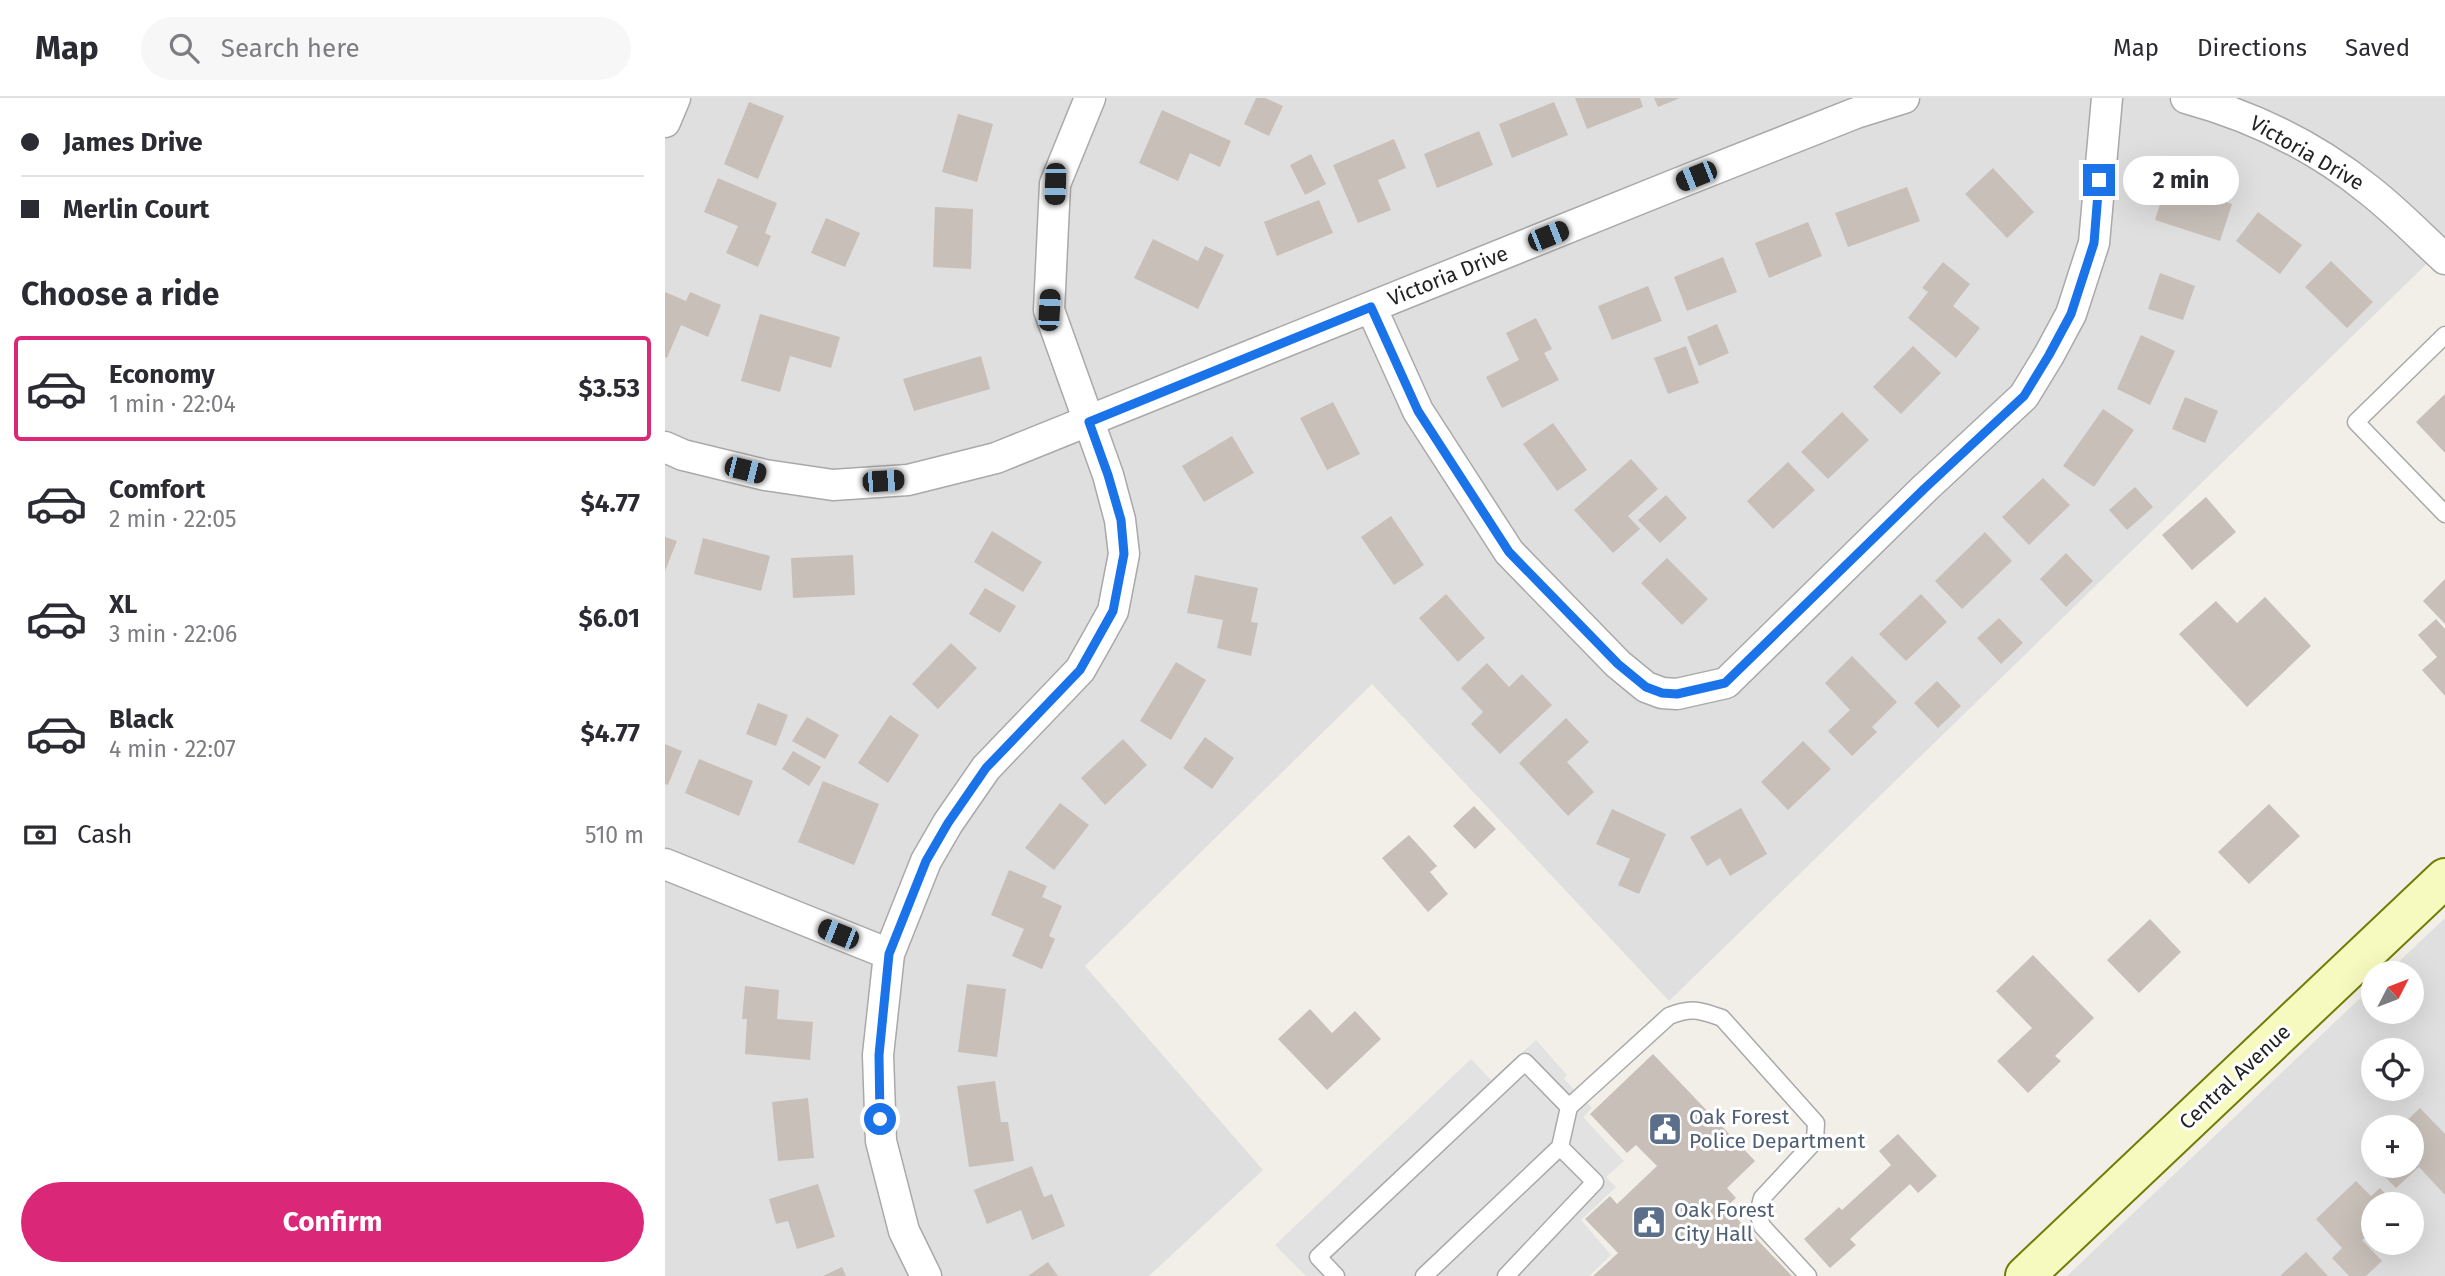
<!DOCTYPE html>
<meta charset="utf-8">
<style>
:root{--surface:#fff;--page:#f7f7f7;--text:#2b2b33;--muted:#7c7c81;--line:#e1e1e2;--accent:#db2777}
body{margin:0;font-family:"Fira Sans",sans-serif;background:var(--page);color:var(--text);height:100vh;display:flex;flex-direction:column;font-size:26px;white-space:nowrap}
*{box-sizing:border-box;margin:0}
p{font-size:23px;color:var(--muted)}
.icon{flex:none;width:38px;height:38px;fill:none;stroke:currentColor;stroke-width:2;stroke-linecap:round;stroke-linejoin:round}
.map{position:relative;flex:1;overflow:hidden}
.details{display:flex;flex-direction:column;background:var(--surface);width:665px}
.details>*{flex:none}
.hud{display:grid;align-content:center;height:154px;padding:0 21px;background:var(--surface)}
.needle{width:46px;rotate:48deg}
.fabs{position:absolute;left:1696px;top:863px;display:grid;gap:14px}
.fabs a{display:grid;place-items:center;width:63px;height:63px;border-radius:50%;background:var(--surface);box-shadow:0 7px 28px #0002;font-size:35px}
.end{position:absolute;width:32px;height:32px;margin:-16px;border:9px solid #1a73e8;background:#fff;box-shadow:0 0 0 4px #fff}
.from{border-radius:50%}
.bubble{position:absolute;height:49px;border-radius:24px;background:var(--surface);box-shadow:0 7px 28px #0002;font-size:23px;font-weight:700;line-height:49px;text-align:center}
.car{position:absolute;width:21px;height:42px;margin:-21px -10px;border-radius:9px;box-shadow:0 0 5px 2px #0007;background:linear-gradient(#222 24%,#8ab4d8 0 40%,#222 0 76%,#8ab4d8 0 86%,#222 0)}
.hud b{display:flex;align-items:center;gap:24px;height:66px;font-size:26px}
.hud b+b{border-top:2px solid var(--line)}
.hud i{width:18px;height:18px;background:var(--text)}
ul{padding:0;list-style:none}
li{display:flex;align-items:center;gap:21px;height:105px;margin:0 14px 10px;padding:0 7px;border:4px solid transparent;border-radius:7px}
li div{flex:1}
li b{display:block;font-size:26px}
li em{font-style:normal;font-weight:700}
li.on{border-color:var(--accent)}
li>.icon{width:63px;height:63px;stroke-width:1.5}
h2{padding:0 21px;font-size:32px;line-height:84px}
.pay{display:flex;align-items:center;gap:18px;height:77px;padding:0 21px;font-size:26px}
.pay p{margin-inline-start:auto}
.cta{display:flex;gap:14px;margin-top:auto;padding:14px 21px}
.cta a{flex:1;height:80px;border-radius:42px;background:var(--accent);color:#fff;font-size:28px;font-weight:700;line-height:80px;text-align:center}
header{display:flex;align-items:center;gap:42px;box-sizing:border-box;height:98px;padding:0 35px;background:var(--surface);border-bottom:2px solid var(--line)}
header strong{font-size:33px}
nav{display:flex;gap:38px;margin-inline-start:auto;font-size:24px}
.search{width:490px;height:63px;background:var(--page);display:flex;align-items:center;gap:18px;box-sizing:border-box;padding:0 24px;border-radius:38px;color:var(--muted);font-size:26px}
main{display:flex;flex:1;min-height:0}
.map>svg:first-child{display:block}
.residential{fill:#e0dfdf;fill-rule:evenodd}
.parking{fill:#e2e2e2}
.building{fill:#c7bfb8}
.lines{fill:none;stroke-linecap:round;stroke-linejoin:round}
.lane-casing{stroke:#a9a9a9;stroke-width:19}
.street-casing{stroke:#a9a9a9;stroke-width:33}
.secondary-casing{stroke:#707d05;stroke-width:42}
.lane{stroke:#fff;stroke-width:16}
.street{stroke:#fff;stroke-width:30}
.secondary{stroke:#f7fabf;stroke-width:38}
.route{stroke:#1a73e8;stroke-width:9}
.labels{text-anchor:middle;dominant-baseline:central;stroke-width:6;stroke-linejoin:round;paint-order:stroke}
.street-label{font-size:21px;fill:#222;stroke:#fff}
.service-label{font-size:21px;fill:#4e5e75;stroke:#fff;text-anchor:start}
</style>
<header>
<strong>Map</strong>
<div class="search"><svg class="icon" aria-label="search" viewBox="0 0 24 24"><circle cx="10" cy="10" r="6"/><path d="M15 15l6 6"/></svg>Search here</div>
<nav><a>Map</a><a>Directions</a><a>Saved</a></nav>
</header>
<main>
<section class="details">
<div class="hud">
<b><i class="from"></i>James Drive</b>
<b><i></i>Merlin Court</b>
</div>
<h2>Choose a ride</h2>
<ul>
<li class="on"><svg class="icon" aria-label="car" viewBox="0 0 24 24"><path d="M5 17H2v-5l4-1 3-4h7l3 4 3 1v5h-3M9 17h6M6 11h13"/><circle cx="7" cy="17" r="2"/><circle cx="17" cy="17" r="2"/></svg><div><b>Economy</b><p>1 min · 22:04</p></div><em>$3.53</em></li>
<li><svg class="icon" aria-label="car" viewBox="0 0 24 24"><path d="M5 17H2v-5l4-1 3-4h7l3 4 3 1v5h-3M9 17h6M6 11h13"/><circle cx="7" cy="17" r="2"/><circle cx="17" cy="17" r="2"/></svg><div><b>Comfort</b><p>2 min · 22:05</p></div><em>$4.77</em></li>
<li><svg class="icon" aria-label="car" viewBox="0 0 24 24"><path d="M5 17H2v-5l4-1 3-4h7l3 4 3 1v5h-3M9 17h6M6 11h13"/><circle cx="7" cy="17" r="2"/><circle cx="17" cy="17" r="2"/></svg><div><b>XL</b><p>3 min · 22:06</p></div><em>$6.01</em></li>
<li><svg class="icon" aria-label="car" viewBox="0 0 24 24"><path d="M5 17H2v-5l4-1 3-4h7l3 4 3 1v5h-3M9 17h6M6 11h13"/><circle cx="7" cy="17" r="2"/><circle cx="17" cy="17" r="2"/></svg><div><b>Black</b><p>4 min · 22:07</p></div><em>$4.77</em></li>
</ul>
<div class="pay"><svg class="icon" aria-label="cash" viewBox="0 0 24 24"><path d="M3 7h18v10H3z"/><circle cx="12" cy="12" r="2"/></svg>Cash<p>510 m</p></div>
<div class="cta"><a>Confirm</a></div>
</section>
<div class="map">
<svg width="1780" height="1178" viewBox="0 0 1780 1178">
<rect width="100%" height="100%" fill="#f2efe9"/>
<!-- residential -->
<path class="residential" d="M 0,0 L 1780,0 L 1780,148 L 1004,903 L 707,586 L 420,868 L 598,1072 L 484,1178 L 0,1178 Z
M 1780,820 L 1780,1178 L 1402,1178 L 1708,888 L 1708,914 L 1746,914 L 1746,875 L 1722,875 ZM 1708,952 L 1746,952 L 1746,990 L 1708,990 ZM 1708,1029 L 1746,1029 L 1746,1068 L 1708,1068 ZM 1708,1106 L 1746,1106 L 1746,1144 L 1708,1144 Z"/>
<!-- parking -->
<path class="parking" d="M 871,942 L 902,977 L 899,981 L 927,1010 L 918,1019 L 959,1063 L 941,1079 L 951,1089 L 916,1122 L 946,1157 L 924,1178 L 641,1178 L 610,1147 L 806,961 L 826,982 Z"/>
<!-- building -->
<path class="building" d="M 591,0 L 600,0 L 618,8 L 604,38 L 579,26 Z
M 910,0 L 975,0 L 978,9 L 922,31 Z
M 989,0 L 1015,0 L 993,9 Z
M 84,4 L 119,18 L 93,81 L 59,66 Z
M 889,4 L 903,37 L 847,60 L 834,26 Z
M 497,12 L 566,43 L 555,69 L 525,55 L 513,83 L 474,65 Z
M 293,16 L 328,26 L 312,84 L 277,74 Z
M 814,33 L 828,67 L 772,90 L 759,56 Z
M 729,41 L 741,70 L 713,82 L 726,112 L 693,125 L 668,67 Z
M 646,56 L 661,86 L 640,97 L 625,67 Z
M 1328,70 L 1369,114 L 1342,140 L 1300,96 Z
M 53,80 L 112,105 L 100,135 L 106,138 L 93,169 L 61,155 L 73,128 L 39,114 Z
M 1502,84 L 1567,106 L 1555,143 L 1490,122 Z
M 1242,89 L 1255,123 L 1183,149 L 1170,115 Z
M 654,102 L 668,135 L 612,158 L 599,124 Z
M 270,109 L 308,111 L 306,171 L 268,169 Z
M 1593,114 L 1637,147 L 1615,176 L 1571,143 Z
M 161,120 L 195,135 L 180,169 L 146,155 Z
M 1143,124 L 1157,158 L 1104,180 L 1090,145 Z
M 488,141 L 533,163 L 540,148 L 559,157 L 533,211 L 469,180 Z
M 1058,159 L 1072,194 L 1022,213 L 1009,179 Z
M 1666,163 L 1708,204 L 1682,230 L 1640,189 Z
M 1278,164 L 1305,186 L 1288,208 L 1315,230 L 1291,260 L 1243,220 L 1263,194 L 1257,190 Z
M 1495,175 L 1530,188 L 1518,222 L 1483,211 Z
M 983,188 L 997,223 L 947,242 L 933,208 Z
M 0,194 L 21,203 L 25,194 L 56,207 L 43,239 L 16,227 L 2,260 L 0,259 Z
M 95,216 L 175,239 L 166,270 L 125,258 L 115,294 L 76,283 Z
M 871,220 L 887,251 L 879,255 L 894,282 L 837,310 L 821,279 L 854,262 L 841,235 Z
M 1052,226 L 1064,255 L 1034,268 L 1022,239 Z
M 1476,237 L 1510,253 L 1485,307 L 1452,291 Z
M 1021,248 L 1034,285 L 1003,296 L 989,260 Z
M 1248,248 L 1276,275 L 1236,316 L 1208,289 Z
M 316,258 L 325,291 L 249,313 L 238,281 Z
M 1780,296 L 1780,355 L 1751,324 Z
M 1520,299 L 1553,313 L 1540,345 L 1507,331 Z
M 668,304 L 695,356 L 662,372 L 635,320 Z
M 1438,311 L 1469,332 L 1429,389 L 1398,368 Z
M 1177,314 L 1204,342 L 1163,381 L 1136,354 Z
M 888,325 L 922,372 L 892,393 L 858,346 Z
M 567,338 L 589,375 L 539,404 L 517,368 Z
M 966,361 L 993,391 L 963,418 L 975,431 L 948,455 L 909,412 Z
M 1123,364 L 1150,392 L 1108,431 L 1082,403 Z
M 1378,380 L 1405,407 L 1364,447 L 1337,419 Z
M 1470,389 L 1488,409 L 1462,432 L 1444,412 Z
M 1001,397 L 1022,420 L 995,445 L 973,422 Z
M 1541,399 L 1571,434 L 1527,472 L 1497,437 Z
M 726,418 L 759,467 L 729,487 L 696,439 Z
M 327,433 L 377,464 L 358,494 L 309,464 Z
M 1320,434 L 1347,463 L 1297,511 L 1270,483 Z
M 0,439 L 12,443 L 0,473 Z
M 38,440 L 105,458 L 96,493 L 29,476 Z
M 1401,455 L 1428,483 L 1401,509 L 1375,481 Z
M 188,457 L 190,497 L 128,500 L 126,460 Z
M 1002,460 L 1043,501 L 1017,527 L 976,485 Z
M 530,477 L 593,490 L 586,524 L 593,525 L 586,558 L 552,550 L 558,522 L 522,515 Z
M 1780,481 L 1780,526 L 1758,503 Z
M 320,490 L 351,508 L 335,535 L 304,516 Z
M 781,496 L 820,540 L 793,564 L 754,520 Z
M 1256,496 L 1282,524 L 1241,563 L 1214,536 Z
M 1600,499 L 1646,548 L 1582,609 L 1514,536 L 1551,503 L 1572,525 Z
M 1334,520 L 1358,545 L 1336,566 L 1312,540 Z
M 1771,521 L 1780,531 L 1780,598 L 1757,572 L 1772,559 L 1753,537 Z
M 286,545 L 312,570 L 273,611 L 247,586 Z
M 1187,558 L 1232,604 L 1207,629 L 1212,634 L 1187,658 L 1163,633 L 1185,612 L 1160,585 Z
M 511,564 L 541,582 L 506,642 L 475,623 Z
M 822,565 L 844,589 L 857,576 L 887,607 L 835,656 L 806,626 L 818,614 L 796,590 Z
M 1272,583 L 1296,608 L 1273,630 L 1249,605 Z
M 93,605 L 123,617 L 111,648 L 81,636 Z
M 225,617 L 254,637 L 223,685 L 193,665 Z
M 142,619 L 174,637 L 160,661 L 127,643 Z
M 901,620 L 924,644 L 902,664 L 929,694 L 903,718 L 854,665 Z
M 540,639 L 569,660 L 547,691 L 518,670 Z
M 458,641 L 482,667 L 440,707 L 416,680 Z
M 1138,643 L 1166,671 L 1123,712 L 1096,684 Z
M 0,646 L 17,653 L 3,687 L 0,686 Z
M 128,653 L 156,669 L 144,688 L 117,671 Z
M 34,661 L 88,683 L 74,718 L 20,695 Z
M 158,683 L 214,706 L 189,767 L 133,744 Z
M 395,705 L 424,727 L 389,772 L 360,750 Z
M 1604,706 L 1635,738 L 1584,786 L 1553,754 Z
M 809,708 L 831,731 L 810,751 L 788,728 Z
M 1076,710 L 1102,756 L 1065,778 L 1055,760 L 1042,768 L 1025,739 Z
M 947,711 L 1001,736 L 974,796 L 953,787 L 965,761 L 931,746 Z
M 744,737 L 772,768 L 765,774 L 783,796 L 763,814 L 717,760 Z
M 344,772 L 382,788 L 377,799 L 397,808 L 384,838 L 390,841 L 377,871 L 347,858 L 359,831 L 326,817 Z
M 1485,821 L 1516,854 L 1474,895 L 1442,862 Z
M 1368,857 L 1429,920 L 1390,958 L 1396,963 L 1363,995 L 1332,963 L 1367,930 L 1331,893 Z
M 302,886 L 341,891 L 332,959 L 293,954 Z
M 80,888 L 114,892 L 112,921 L 148,924 L 145,962 L 80,956 L 82,921 L 77,921 Z
M 645,911 L 667,935 L 690,913 L 716,941 L 662,992 L 613,941 Z
M 988,956 L 1090,1063 L 1062,1090 L 1071,1100 L 1061,1109 L 1127,1178 L 928,1178 L 953,1155 L 920,1121 L 945,1098 L 952,1106 L 992,1068 L 971,1047 L 962,1055 L 925,1016 Z
M 330,983 L 336,1024 L 343,1024 L 349,1063 L 304,1069 L 292,988 Z
M 143,1000 L 149,1060 L 113,1063 L 107,1004 Z
M 1755,1010 L 1780,1036 L 1780,1097 L 1754,1069 L 1731,1090 L 1709,1068 L 1746,1068 L 1746,1029 L 1735,1029 Z
M 1233,1036 L 1272,1078 L 1253,1095 L 1245,1086 L 1185,1141 L 1191,1147 L 1165,1170 L 1139,1141 L 1174,1109 L 1177,1112 L 1226,1067 L 1214,1053 Z
M 367,1068 L 379,1099 L 387,1096 L 400,1128 L 367,1142 L 356,1112 L 322,1126 L 309,1092 Z
M 1691,1083 L 1706,1098 L 1715,1090 L 1730,1106 L 1708,1106 L 1708,1132 L 1697,1142 L 1717,1163 L 1701,1178 L 1684,1178 L 1667,1160 L 1677,1150 L 1651,1121 Z
M 153,1086 L 170,1139 L 132,1151 L 123,1123 L 111,1126 L 104,1101 Z
M 1641,1154 L 1663,1178 L 1615,1178 Z
M 383,1164 L 393,1178 L 363,1178 Z
M 177,1169 L 181,1178 L 158,1178 Z"/>
<g class="lines">
<!-- lane casing -->
<g class="lane-casing">
<path id="lane" d="M 1780,237 L 1691,324 L 1780,416
M 671,1178 L 653,1159 L 860,964 L 904,1009
M 759,1178 L 895,1049
M 841,1178 L 930,1084 L 895,1049 L 904,1009 L 1004,918 C 1026,909 1035,912 1057,920 L 1151,1025 L 1150,1043 L 1097,1100 L 1093,1115 L 1097,1128 L 1143,1178"/>
</g>
<!-- street casing -->
<g class="street-casing">
<path id="street" d="M 1521,0 C 1587,18 1651,49 1704,92 C 1731,113 1755,138 1780,161
M 0,24 L 10,0
M 706,209 L 753,313 L 844,454 L 953,566 L 981,589 L 997,595 L 1012,596 L 1061,585 L 1259,391 L 1359,298 L 1384,257 L 1406,216 L 1429,145 L 1442,0
M 0,349 L 18,357 L 100,377 L 168,387 L 243,382 L 331,360 L 1009,87 L 1191,15 L 1239,0
M 0,766 L 224,856
M 261,1178 L 239,1133 L 216,1043 L 213,957 L 224,856 L 261,763 L 283,725 L 321,670 L 415,572 L 432,542 L 448,513 L 459,456 L 455,422 L 443,377 L 384,212 L 390,86 L 425,0"/>
</g>
<!-- secondary casing -->
<g class="secondary-casing">
<path id="secondary" d="M 1360,1178 L 1780,780"/>
</g>
<!-- lane -->
<use href="#lane" class="lane"/>
<!-- street -->
<use href="#street" class="street"/>
<!-- secondary -->
<use href="#secondary" class="secondary"/>
</g>
<g class="lines">
<!-- route -->
<path class="route" d="M 215,1021 L 214,957 L 224,856 L 261,763 L 283,725 L 321,670 L 415,572 L 448,513 L 459,456 L 456,422 L 443,377 L 424,324 L 706,209 L 753,313 L 844,454 L 953,566 L 981,589 L 997,595 L 1012,596 L 1060,585 L 1259,391 L 1359,298 L 1384,257 L 1406,216 L 1429,145 L 1434,82"/>
</g>
<!-- icons -->
<defs>
<g id="civic-square" transform="scale(1.75)"><rect x="-9" y="-9" width="18" height="18" rx="4" fill="#5c6f8a" stroke="#fff"/><path d="M-.6-6.5H3V-4.5H.6V-3L4-1V1h2V6H-6V1h2V-1L-.6-3ZM-1.2 2.5V6h2.4V2.5Z" fill="#fff"/></g>
</defs>
<g fill-rule="evenodd">
<use href="#civic-square" x="1000" y="1031"/>
<use href="#civic-square" x="984" y="1124"/>
</g>
<g class="labels">
<!-- street labels -->
<g class="street-label">
<text transform="translate(1642 55) rotate(30)">Victoria Drive</text>
<text transform="translate(783 178) rotate(-22)">Victoria Drive</text>
<text transform="translate(1570 979) rotate(-43)">Central Avenue</text>
</g>
<!-- service labels -->
<g class="service-label">
<text x="1024" y="1019">Oak Forest<tspan x="1024" dy="24">Police Department</tspan></text>
<text x="1009" y="1112">Oak Forest<tspan x="1009" dy="24">City Hall</tspan></text>
</g>
</g>
</svg>
<div class="fabs">
<a><svg class="needle" viewBox="-14 -14 28 28"><path d="M0-13l5 13h-10z" fill="#e53935"/><path d="M0 13l5-13h-10z" fill="#7c7c81"/></svg></a>
<a><svg class="icon" aria-label="locate" viewBox="0 0 24 24"><circle cx="12" cy="12" r="6"/><path d="M12 2v4M12 18v4M2 12h4M18 12h4"/></svg></a>
<a>+</a>
<a>−</a>
</div>
<i class="end from" style="left:215px;top:1021px"></i>
<i class="end" style="left:1434px;top:82px"></i>
<div class="bubble" style="left:1458px;top:58px;width:116px">2 min</div>
<i class="car" style="left:1031px;top:78px;rotate:248deg"></i>
<i class="car" style="left:390px;top:86px;rotate:182deg"></i>
<i class="car" style="left:883px;top:138px;rotate:68deg"></i>
<i class="car" style="left:384px;top:212px;rotate:3deg"></i>
<i class="car" style="left:80px;top:372px;rotate:104deg"></i>
<i class="car" style="left:218px;top:383px;rotate:86deg"></i>
<i class="car" style="left:173px;top:836px;rotate:292deg"></i>
</div>
</main>
